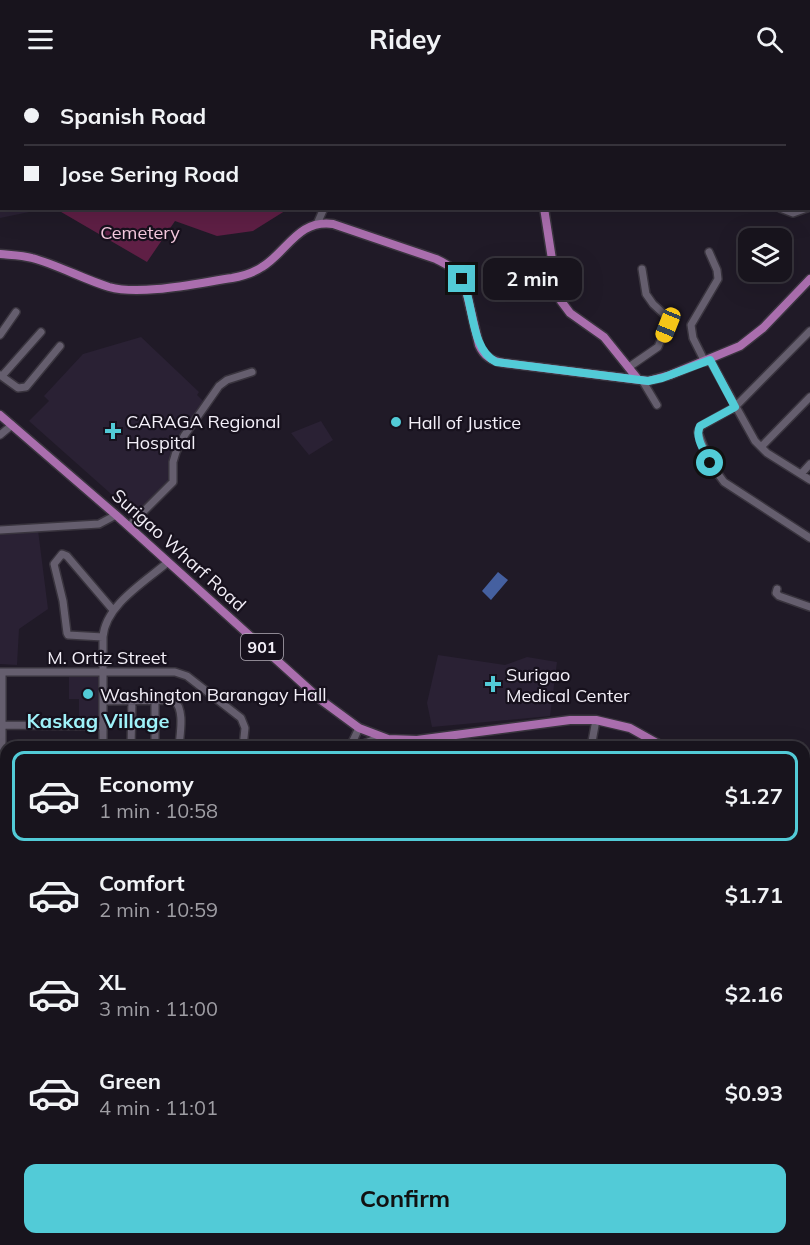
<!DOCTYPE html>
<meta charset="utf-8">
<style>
:root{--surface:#18141d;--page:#25212a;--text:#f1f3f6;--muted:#9f9ea4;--line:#36333b;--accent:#52cbd7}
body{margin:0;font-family:Mulish,sans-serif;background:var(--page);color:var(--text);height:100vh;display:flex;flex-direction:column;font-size:22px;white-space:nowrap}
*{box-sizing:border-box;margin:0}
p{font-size:20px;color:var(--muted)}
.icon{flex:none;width:33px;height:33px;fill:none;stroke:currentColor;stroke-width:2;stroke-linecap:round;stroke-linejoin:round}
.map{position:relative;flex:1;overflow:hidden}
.sheet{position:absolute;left:0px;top:663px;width:810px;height:504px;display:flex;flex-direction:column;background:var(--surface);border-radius:18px 18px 0 0;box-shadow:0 6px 24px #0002,0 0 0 2px var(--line)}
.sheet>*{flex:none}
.hud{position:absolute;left:0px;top:0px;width:810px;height:132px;box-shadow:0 6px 24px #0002,0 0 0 2px var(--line);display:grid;align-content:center;height:132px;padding:0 24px;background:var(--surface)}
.buttons{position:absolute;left:738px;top:150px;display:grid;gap:12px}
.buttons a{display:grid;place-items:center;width:54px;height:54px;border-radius:12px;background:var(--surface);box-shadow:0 6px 24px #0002,0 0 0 2px var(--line);font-size:30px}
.end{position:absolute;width:27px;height:27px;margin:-14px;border:8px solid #52cbd7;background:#111;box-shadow:0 0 0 3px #111}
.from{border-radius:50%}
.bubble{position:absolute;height:42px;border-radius:12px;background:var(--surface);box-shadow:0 6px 24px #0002,0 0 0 2px var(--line);font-size:20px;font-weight:700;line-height:42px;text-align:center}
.car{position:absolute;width:18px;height:36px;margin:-18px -9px;border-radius:8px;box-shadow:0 0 4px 2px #0007;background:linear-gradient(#f5c518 24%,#345 0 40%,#f5c518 0 76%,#345 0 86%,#f5c518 0)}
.hud b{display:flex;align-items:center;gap:21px;height:57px;font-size:22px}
.hud b+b{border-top:2px solid var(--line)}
.hud i{width:15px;height:15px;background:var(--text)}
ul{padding:10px 0 0;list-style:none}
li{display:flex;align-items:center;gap:18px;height:90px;margin:0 12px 9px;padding:0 12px;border:3px solid transparent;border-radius:12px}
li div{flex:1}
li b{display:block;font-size:22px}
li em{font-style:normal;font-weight:700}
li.current{border-color:var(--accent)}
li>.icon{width:54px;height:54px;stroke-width:1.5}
.primary-button{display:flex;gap:12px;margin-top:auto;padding:12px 24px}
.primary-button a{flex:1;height:69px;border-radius:12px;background:var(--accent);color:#111;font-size:24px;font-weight:700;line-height:69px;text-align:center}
header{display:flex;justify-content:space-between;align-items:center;height:78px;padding:0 24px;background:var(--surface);font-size:27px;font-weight:700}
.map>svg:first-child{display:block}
.built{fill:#2a2134}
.green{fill:#5f1f45}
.water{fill:#4560a0}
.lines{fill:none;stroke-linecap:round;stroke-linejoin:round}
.minor-casing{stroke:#39343e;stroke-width:10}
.major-casing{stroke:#39343e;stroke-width:11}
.minor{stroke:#655e6e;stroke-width:7}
.major{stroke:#aa6eae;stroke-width:8}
.route{stroke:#52cbd7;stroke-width:8}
.poi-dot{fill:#52cbd7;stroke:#17111d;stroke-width:2}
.labels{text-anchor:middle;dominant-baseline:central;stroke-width:4.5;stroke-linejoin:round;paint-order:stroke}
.shield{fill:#17111d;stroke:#b1acb6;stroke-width:1.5}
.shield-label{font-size:16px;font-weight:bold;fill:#f3eff8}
.park-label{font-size:18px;fill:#f5cadf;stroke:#17111d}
.poi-label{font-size:18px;fill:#f3eff8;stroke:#17111d;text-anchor:start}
.street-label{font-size:18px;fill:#f3eff8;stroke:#17111d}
.neighbourhood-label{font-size:20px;font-weight:bold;fill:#9ff1f9;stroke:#17111d}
</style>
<header><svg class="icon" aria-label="menu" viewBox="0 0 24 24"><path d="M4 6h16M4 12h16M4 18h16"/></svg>Ridey<svg class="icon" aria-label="search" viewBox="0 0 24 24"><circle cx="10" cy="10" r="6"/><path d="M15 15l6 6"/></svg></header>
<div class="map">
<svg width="810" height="1167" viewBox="0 0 810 1167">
<rect width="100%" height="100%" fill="#201a27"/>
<!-- built -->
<path class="built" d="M 0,79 L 2,130 L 44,131 L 0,140 Z
M 141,259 L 199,314 L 197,317 L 205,325 L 178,363 L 170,382 L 172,401 L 137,439 L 29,343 L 49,323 L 44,318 L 83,276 Z
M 321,343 L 333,362 L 309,377 L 291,355 Z
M 38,452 L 48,531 L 19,551 L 17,587 L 0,586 L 0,455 Z
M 438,577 L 505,587 L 527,579 L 557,584 L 550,638 L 432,649 L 427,625 Z
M 69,599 L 100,599 L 100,644 L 79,644 L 79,621 L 69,621 Z"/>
<!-- green -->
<path class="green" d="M 253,0 L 346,0 L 251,1 Z
M 56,131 L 288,131 L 253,153 L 217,158 L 175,143 L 147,184 Z"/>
<!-- water -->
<path class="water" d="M 498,494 L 508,502 L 491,522 L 482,513 Z
M 6,908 L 6,986 L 0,983 L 0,919 Z
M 375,1161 L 405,1161 L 406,1167 L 378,1167 Z"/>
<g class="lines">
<!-- minor casing -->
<g class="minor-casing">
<path id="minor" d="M 677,0 L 677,2
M 714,0 L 720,2
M 808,19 L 810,19
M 808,45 L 810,49
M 808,90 L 810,89
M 780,130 L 793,135 L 807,130
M 317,146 L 324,130
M 810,253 L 735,329 L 701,348 L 698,354 L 710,385 L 724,404 L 810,460
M 0,257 L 16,234
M 710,282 L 755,363 L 767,375 L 810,402
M 705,284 L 693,260 L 691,247 L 718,201 L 717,192 L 709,174
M 629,289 L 658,269 L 668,244 L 666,238 L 653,226 L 646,216 L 642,191
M 0,297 L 18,310 L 26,309 L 60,268
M 2,298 L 41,254
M 642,302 L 657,327
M 0,357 L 12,347
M 761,369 L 810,319
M 801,396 L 810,386
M 129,448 L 173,404 L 173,384 L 176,374 L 184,358 L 219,308 L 227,302 L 252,294
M 0,452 L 99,446 L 116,437
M 777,511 L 776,515 L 779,518 L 810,529
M 103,559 L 68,557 L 67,555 L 63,523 L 54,486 L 62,476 L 67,478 L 113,532
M 0,594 L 175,594 L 187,598 L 241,640 L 245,650 L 243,669
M 103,623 L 174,622 C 185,632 180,655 179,669
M 2,647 L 103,648
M 103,669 L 103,559 C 105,527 146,503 168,484
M 131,669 L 132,623
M 155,669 L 155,622
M 350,669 L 359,650
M 356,669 L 380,659
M 591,669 L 596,642
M 0,860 L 2,839 L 2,594
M 0,1016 L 6,1016
M 0,1105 L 6,1104
M 53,1161 L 54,1167
M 98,1161 L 98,1167
M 139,1161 L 139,1167
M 457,1161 L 460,1167
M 512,1161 L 520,1167"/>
</g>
<!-- major casing -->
<g class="major-casing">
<path id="major" d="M 389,0 L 390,2
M 544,130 L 556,207 L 561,223 L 570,235 L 604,259 L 637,300
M 0,176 C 10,177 22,177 32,180 C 58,187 83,201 109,209 C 141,218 198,205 232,200 C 243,198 253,195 262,189 C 287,174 298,141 333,146 L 436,181 C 449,187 459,194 465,208 L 479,267 C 484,278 491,283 504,285 L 648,303 L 670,297 L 740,268 L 763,250 L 810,201
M 0,337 L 116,437 L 321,622 L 359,650 L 388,661 L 417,662 L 570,642 L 596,642 L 630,650 L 664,669
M 804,832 L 810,837"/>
</g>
<!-- minor -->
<use href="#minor" class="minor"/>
<!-- major -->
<use href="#major" class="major"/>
</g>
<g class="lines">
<!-- route -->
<path class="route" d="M 462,201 C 474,225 470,271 496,284 L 648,303 L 662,300 L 710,282 L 735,329 L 700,348 C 694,359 705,374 710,385"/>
</g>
<!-- markers -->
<g class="poi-dot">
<circle cx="396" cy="344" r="6"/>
<path d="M110 344h6v6h6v6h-6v6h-6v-6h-6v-6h6z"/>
<path d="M490 597h6v6h6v6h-6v6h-6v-6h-6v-6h6z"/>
<circle cx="88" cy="616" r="6"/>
</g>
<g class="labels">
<!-- shield labels -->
<rect class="shield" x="241" y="556" width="42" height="26" rx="4.5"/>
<g class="shield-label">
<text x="262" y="569">901</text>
</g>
<!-- park labels -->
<g class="park-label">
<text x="140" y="154">Cemetery</text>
</g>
<!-- poi labels -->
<g class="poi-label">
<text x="126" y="343">CARAGA Regional<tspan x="126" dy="21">Hospital</tspan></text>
<text x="408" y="344">Hall of Justice</text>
<text x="506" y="596">Surigao<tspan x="506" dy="21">Medical Center</tspan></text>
<text x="100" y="616">Washington Barangay Hall</text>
</g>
<!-- street labels -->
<g class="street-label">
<text transform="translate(179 472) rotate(42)">Surigao Wharf Road</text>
<text x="107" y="579">M. Ortiz Street</text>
</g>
<!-- neighbourhood labels -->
<g class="neighbourhood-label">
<text x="98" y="642">Kaskag Village</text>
</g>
</g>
</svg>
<div class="buttons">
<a><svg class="icon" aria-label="layers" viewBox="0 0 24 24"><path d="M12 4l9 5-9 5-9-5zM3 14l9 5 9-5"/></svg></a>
</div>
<i class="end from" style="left:710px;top:385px"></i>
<i class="end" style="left:462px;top:201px"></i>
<div class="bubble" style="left:483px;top:180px;width:99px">2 min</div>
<i class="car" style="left:668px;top:247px;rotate:202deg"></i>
<div class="hud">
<b><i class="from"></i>Spanish Road</b>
<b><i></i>Jose Sering Road</b>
</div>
<section class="sheet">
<ul>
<li class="current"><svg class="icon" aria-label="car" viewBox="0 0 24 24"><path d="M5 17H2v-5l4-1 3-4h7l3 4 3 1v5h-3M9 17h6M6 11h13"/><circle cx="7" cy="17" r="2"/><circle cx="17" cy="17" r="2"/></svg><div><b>Economy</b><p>1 min · 10:58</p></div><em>$1.27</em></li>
<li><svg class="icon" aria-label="car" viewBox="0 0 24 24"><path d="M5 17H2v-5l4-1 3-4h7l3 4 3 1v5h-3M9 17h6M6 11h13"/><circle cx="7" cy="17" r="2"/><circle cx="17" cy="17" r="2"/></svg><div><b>Comfort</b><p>2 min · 10:59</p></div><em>$1.71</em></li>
<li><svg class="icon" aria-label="car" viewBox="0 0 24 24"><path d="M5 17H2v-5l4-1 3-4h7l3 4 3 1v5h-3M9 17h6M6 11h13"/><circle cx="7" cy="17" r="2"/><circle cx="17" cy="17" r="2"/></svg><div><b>XL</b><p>3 min · 11:00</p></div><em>$2.16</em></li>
<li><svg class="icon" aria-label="car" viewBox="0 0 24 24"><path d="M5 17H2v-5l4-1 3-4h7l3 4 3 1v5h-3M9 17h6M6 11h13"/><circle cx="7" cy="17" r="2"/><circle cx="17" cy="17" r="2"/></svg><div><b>Green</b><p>4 min · 11:01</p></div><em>$0.93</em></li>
</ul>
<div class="primary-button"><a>Confirm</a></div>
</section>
</div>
